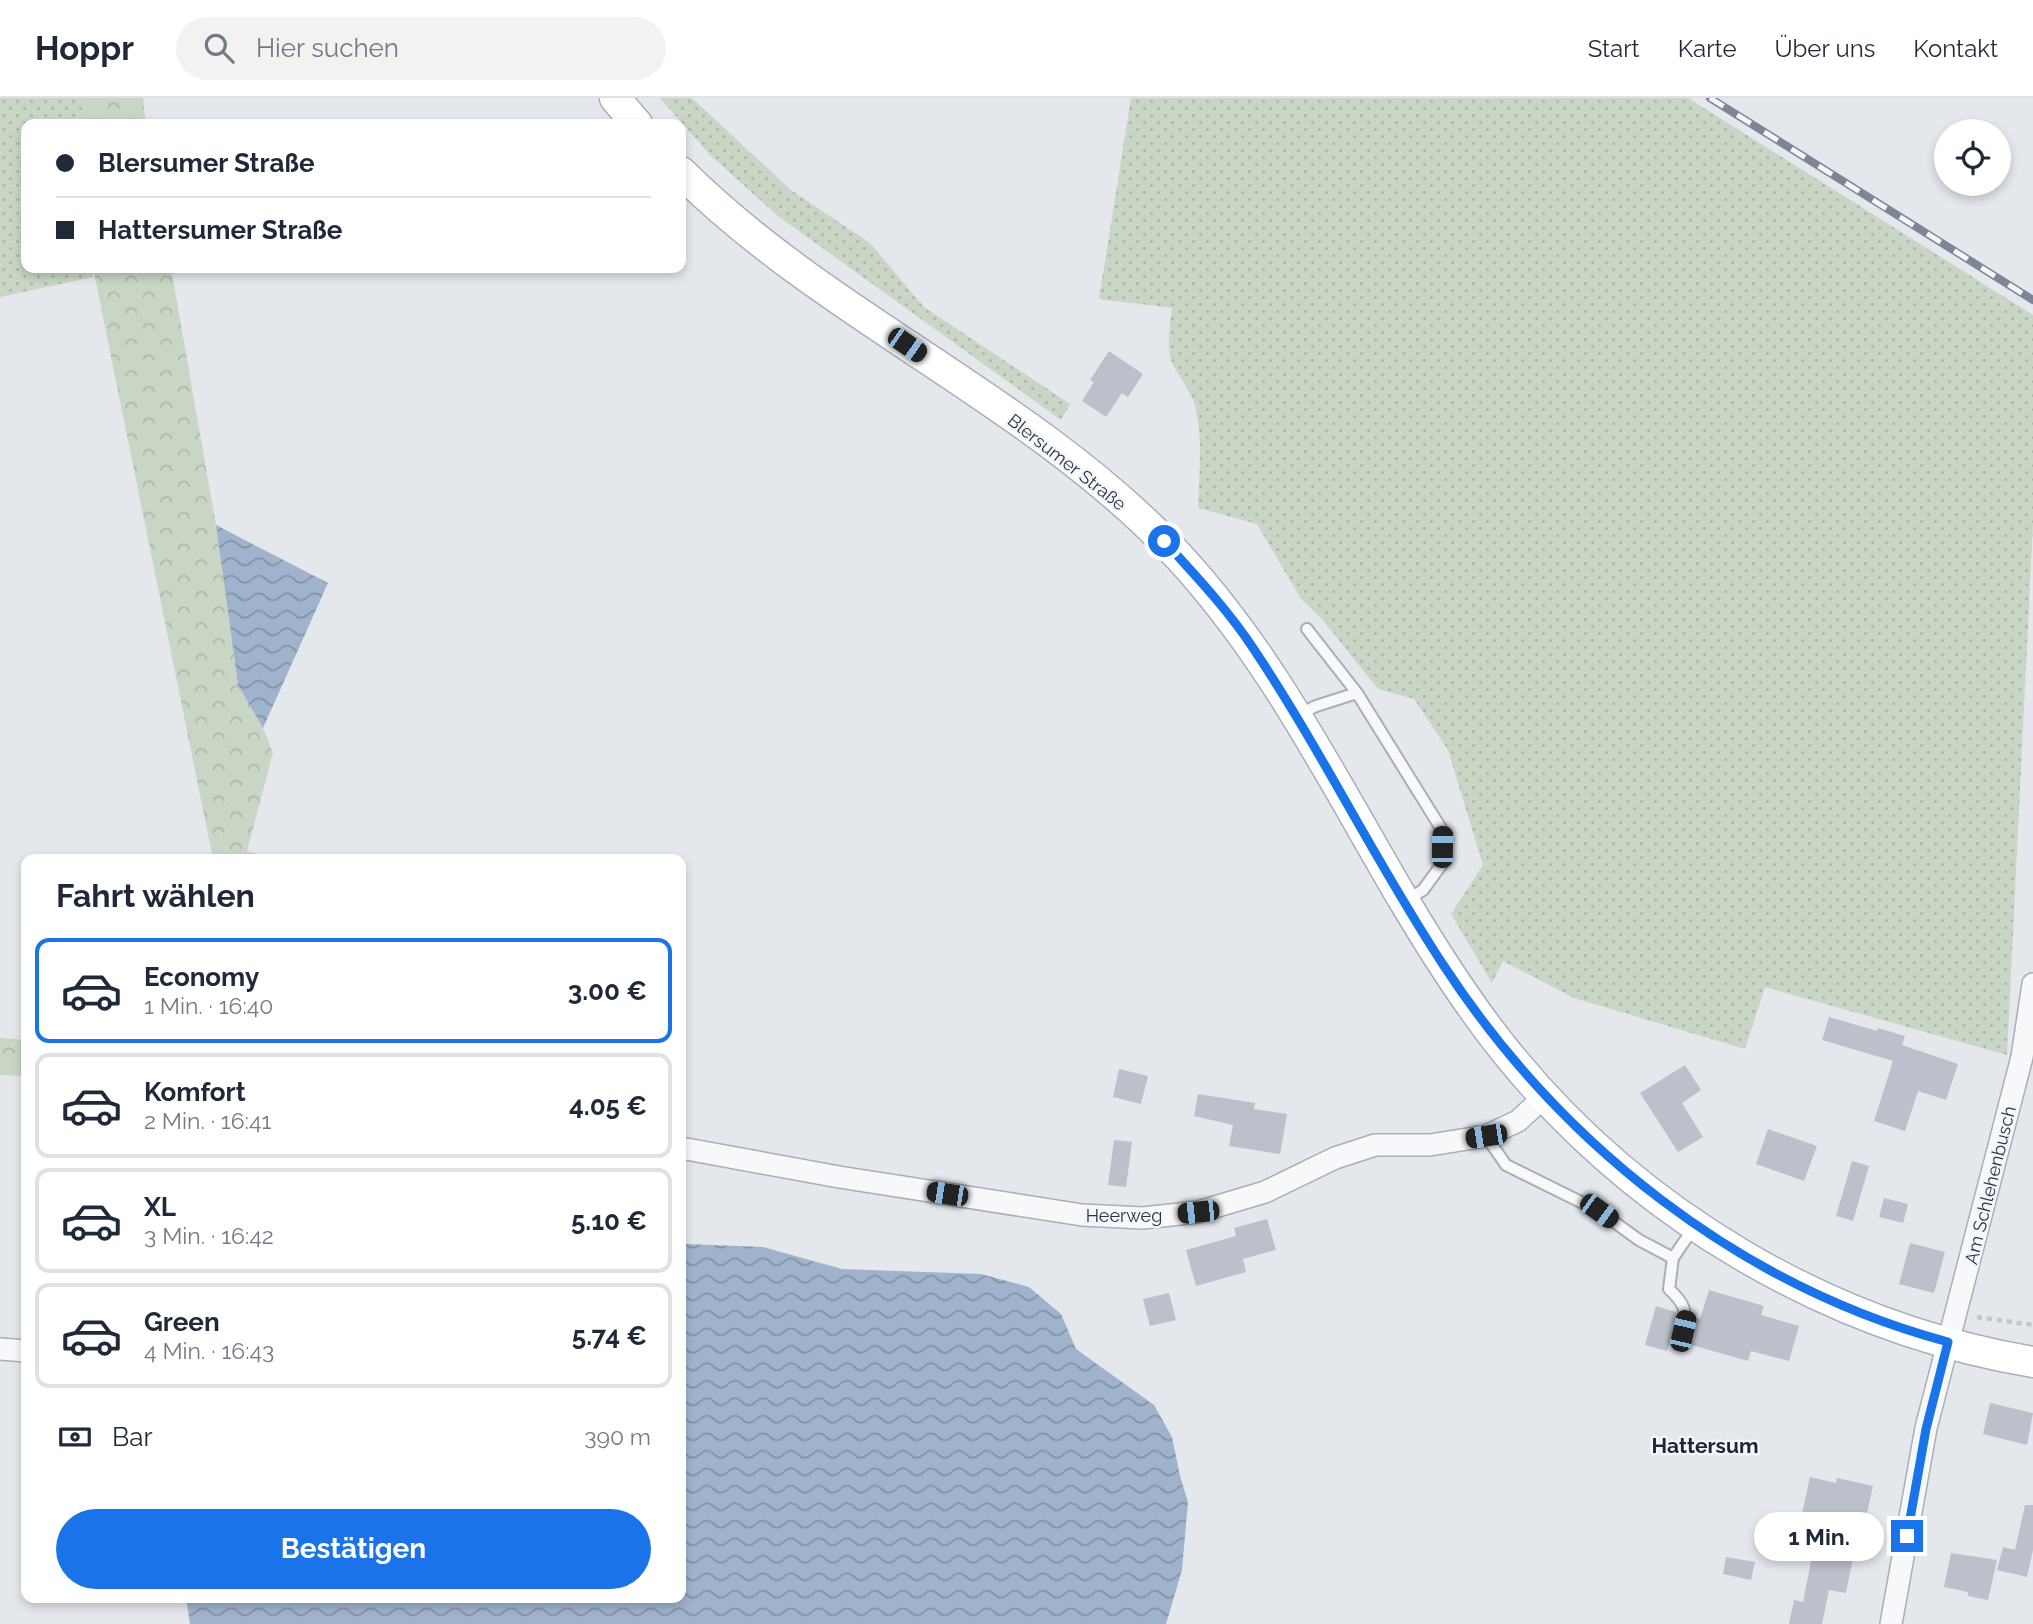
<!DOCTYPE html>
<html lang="de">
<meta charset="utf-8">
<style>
:root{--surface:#fff;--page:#f2f2f3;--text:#1f2937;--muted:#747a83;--line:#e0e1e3;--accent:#1a73e8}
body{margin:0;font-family:Raleway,sans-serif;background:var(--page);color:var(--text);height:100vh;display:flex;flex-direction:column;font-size:26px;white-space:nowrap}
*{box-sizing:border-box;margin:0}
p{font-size:23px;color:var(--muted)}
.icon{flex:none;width:38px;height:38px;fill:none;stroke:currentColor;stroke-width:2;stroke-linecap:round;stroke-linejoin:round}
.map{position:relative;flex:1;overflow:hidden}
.panel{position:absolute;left:21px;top:756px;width:665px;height:749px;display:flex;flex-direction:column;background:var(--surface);border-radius:14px;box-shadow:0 4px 10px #0003}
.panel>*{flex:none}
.banner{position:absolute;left:21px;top:21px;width:665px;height:154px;border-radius:14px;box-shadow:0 4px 10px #0003;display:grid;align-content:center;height:154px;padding:0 35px;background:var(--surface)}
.tools{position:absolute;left:1934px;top:21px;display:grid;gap:14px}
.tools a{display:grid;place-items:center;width:77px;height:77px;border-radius:50%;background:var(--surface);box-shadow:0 4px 10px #0003;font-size:35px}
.end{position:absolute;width:32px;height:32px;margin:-16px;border:9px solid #1a73e8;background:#fff;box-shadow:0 0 0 4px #fff}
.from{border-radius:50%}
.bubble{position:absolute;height:49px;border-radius:24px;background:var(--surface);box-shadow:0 4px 10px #0003;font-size:23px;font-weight:700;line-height:49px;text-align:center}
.car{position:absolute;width:21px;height:42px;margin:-21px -10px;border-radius:9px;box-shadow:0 0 5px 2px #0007;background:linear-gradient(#222 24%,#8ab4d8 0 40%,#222 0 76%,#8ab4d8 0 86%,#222 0)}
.banner b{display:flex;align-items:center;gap:24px;height:66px;font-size:26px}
.banner b+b{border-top:2px solid var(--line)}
.banner i{width:18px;height:18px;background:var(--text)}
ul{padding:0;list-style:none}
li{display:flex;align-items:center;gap:21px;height:105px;margin:0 14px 10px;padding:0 21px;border:4px solid var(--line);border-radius:14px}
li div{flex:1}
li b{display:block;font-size:26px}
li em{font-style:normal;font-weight:700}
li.current{border-color:var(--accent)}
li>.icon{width:63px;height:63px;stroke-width:1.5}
h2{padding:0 35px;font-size:32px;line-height:84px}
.pay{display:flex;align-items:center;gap:18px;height:77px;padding:0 35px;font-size:26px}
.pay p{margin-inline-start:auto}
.primary-button{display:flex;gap:14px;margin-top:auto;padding:14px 35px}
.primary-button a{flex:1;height:80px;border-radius:42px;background:var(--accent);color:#fff;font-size:28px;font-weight:700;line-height:80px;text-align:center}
header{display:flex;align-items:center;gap:42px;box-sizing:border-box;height:98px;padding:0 35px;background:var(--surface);border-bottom:2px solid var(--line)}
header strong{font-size:33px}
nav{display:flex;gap:38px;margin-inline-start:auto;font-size:24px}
.search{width:490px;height:63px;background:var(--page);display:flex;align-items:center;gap:18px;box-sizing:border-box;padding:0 24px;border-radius:38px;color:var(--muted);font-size:26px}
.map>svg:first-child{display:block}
.grass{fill:url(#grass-dots)}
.forest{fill:url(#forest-crowns)}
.water{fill:url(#water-waves)}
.building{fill:#bbc0ca}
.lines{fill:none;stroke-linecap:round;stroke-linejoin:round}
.lane-casing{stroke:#a9aeb7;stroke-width:14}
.street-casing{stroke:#a9aeb7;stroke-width:24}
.secondary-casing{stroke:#a9aeb7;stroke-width:33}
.path{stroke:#c2c5cb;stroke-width:4.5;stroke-dasharray:5 5;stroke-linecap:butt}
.lane{stroke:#f7f8fa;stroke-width:10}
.street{stroke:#f7f8fa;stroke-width:21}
.secondary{stroke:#fff;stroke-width:30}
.rail-casing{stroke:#7d8696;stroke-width:8}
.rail{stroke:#f4f6f9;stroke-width:5;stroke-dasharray:16;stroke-linecap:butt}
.route{stroke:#1a73e8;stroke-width:9}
.labels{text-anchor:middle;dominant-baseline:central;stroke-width:5;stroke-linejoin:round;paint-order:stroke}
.street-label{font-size:18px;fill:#2b3445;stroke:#f4f6f9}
.quarter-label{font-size:21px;font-weight:bold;fill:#1d2536;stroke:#f4f6f9}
</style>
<header>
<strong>Hoppr</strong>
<div class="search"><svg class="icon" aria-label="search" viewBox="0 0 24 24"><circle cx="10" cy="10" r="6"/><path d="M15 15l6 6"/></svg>Hier suchen</div>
<nav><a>Start</a><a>Karte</a><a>Über uns</a><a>Kontakt</a></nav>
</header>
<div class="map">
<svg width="2033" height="1526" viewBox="0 0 2033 1526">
<defs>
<pattern id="grass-dots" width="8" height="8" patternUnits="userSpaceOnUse" patternTransform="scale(1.75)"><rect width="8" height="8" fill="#c9d6c5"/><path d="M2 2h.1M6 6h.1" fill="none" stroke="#adb8ab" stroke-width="1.8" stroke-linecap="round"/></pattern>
<pattern id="forest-crowns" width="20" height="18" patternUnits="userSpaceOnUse" patternTransform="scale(1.75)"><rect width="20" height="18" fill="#c9d6c5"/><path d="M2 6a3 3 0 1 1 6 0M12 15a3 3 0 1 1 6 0" fill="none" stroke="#adb8ab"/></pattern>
<pattern id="water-waves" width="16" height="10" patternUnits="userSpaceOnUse" patternTransform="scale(1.75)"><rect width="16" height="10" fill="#9fb4cc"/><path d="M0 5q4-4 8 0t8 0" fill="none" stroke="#8293a7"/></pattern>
</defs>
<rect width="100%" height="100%" fill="#e4e7ec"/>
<!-- grass -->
<path class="grass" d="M 0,0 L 85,0 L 86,26 L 26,26 L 26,170 L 93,170 L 93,179 L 0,199 Z
M 660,0 L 692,0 L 791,92 L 870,145 L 924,209 L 1070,306 L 1061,322 L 778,118 L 710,57 Z
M 1131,0 L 1688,0 L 2033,217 L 2033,426 L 2007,957 L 1765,889 L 1745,951 L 1574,900 L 1503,863 L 1492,885 L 1451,816 L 1483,767 L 1448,652 L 1414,601 L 1378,591 L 1322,521 L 1301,501 L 1257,426 L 1198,410 C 1199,378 1203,344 1196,312 C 1193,296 1182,283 1174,269 C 1165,251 1170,229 1172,210 L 1099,201 Z"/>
<!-- forest -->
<path class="forest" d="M 85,0 L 143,0 L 146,26 L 86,26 Z
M 93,170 L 171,170 L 216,427 L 238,587 L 263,630 L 273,655 L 247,753 L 262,757 L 262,761 L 213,761 Z
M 0,940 L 26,942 L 26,978 L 0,977 Z"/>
<!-- water -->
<path class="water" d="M 216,427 L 328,485 L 263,630 L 238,587 Z
M 681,1142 L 686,1146 L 763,1149 L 842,1171 L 981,1176 L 1029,1189 L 1061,1216 L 1076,1251 L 1154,1307 L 1172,1339 L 1180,1378 L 1188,1404 L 1182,1472 L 1166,1526 L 190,1526 L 186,1500 L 681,1500 Z"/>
<!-- building -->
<path class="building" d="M 1109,253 L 1143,276 L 1128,299 L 1122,295 L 1106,319 L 1082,303 L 1094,284 L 1090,282 Z
M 1829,919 L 1877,933 L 1878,930 L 1905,938 L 1902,947 L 1958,966 L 1946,1002 L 1918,993 L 1905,1033 L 1874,1023 L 1893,963 L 1822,942 Z
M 1685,967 L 1701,992 L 1682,1005 L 1703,1039 L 1678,1054 L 1640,995 Z
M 1119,971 L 1148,978 L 1141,1006 L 1113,999 Z
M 1198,996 L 1255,1005 L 1254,1011 L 1287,1016 L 1280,1056 L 1229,1048 L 1233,1027 L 1194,1018 Z
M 1768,1031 L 1817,1048 L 1804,1083 L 1756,1066 Z
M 1114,1042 L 1132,1044 L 1126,1089 L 1108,1087 Z
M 1852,1063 L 1869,1068 L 1853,1123 L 1836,1118 Z
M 1884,1100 L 1908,1106 L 1903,1125 L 1879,1119 Z
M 1267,1121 L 1276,1152 L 1243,1161 L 1246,1174 L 1196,1188 L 1186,1152 L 1236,1138 L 1234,1130 Z
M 1910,1145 L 1945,1154 L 1934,1195 L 1899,1186 Z
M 1709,1192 L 1764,1208 L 1761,1217 L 1799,1228 L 1789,1263 L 1751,1253 L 1748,1263 L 1671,1241 L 1667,1253 L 1645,1247 L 1656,1208 L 1676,1214 L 1676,1236 L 1682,1241 L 1688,1239 L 1693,1219 L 1700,1221 Z
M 1169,1195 L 1176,1222 L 1150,1228 L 1143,1201 Z
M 1990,1305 L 2033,1315 L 2027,1347 L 1983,1336 Z
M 1810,1379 L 1836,1385 L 1837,1380 L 1873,1388 L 1865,1425 L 1860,1424 L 1846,1495 L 1829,1492 L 1822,1526 L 1789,1526 L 1794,1502 L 1803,1504 L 1812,1459 L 1777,1453 L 1782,1431 L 1798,1434 Z
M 2025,1407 L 2033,1407 L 2033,1452 L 2027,1479 L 1997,1472 L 2003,1449 L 2015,1452 Z
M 1951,1455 L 1997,1462 L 1988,1502 L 1968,1498 L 1968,1494 L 1944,1489 Z
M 1726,1459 L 1755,1464 L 1751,1482 L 1723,1476 Z"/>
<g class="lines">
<!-- lane casing -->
<g class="lane-casing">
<path id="lane" d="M 1307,531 L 1357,595
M 1298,617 L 1316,608 L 1357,595 L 1442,732 L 1442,766 L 1423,792 L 1407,802
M 1486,1038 L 1506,1067 L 1599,1113 L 1639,1142 L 1673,1160
M 1683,1233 C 1688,1213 1684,1205 1669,1191 L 1673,1160 L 1694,1129"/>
</g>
<!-- street casing -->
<g class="street-casing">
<path id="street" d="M 681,1050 L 839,1079 L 1082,1117 L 1143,1120 L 1198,1114 L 1265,1094 L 1335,1060 L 1375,1047 L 1430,1047 L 1486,1038 L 1518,1023 L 1545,998
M 0,1251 L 26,1253
M 1891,1526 L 1926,1330 L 2022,959 L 2033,886"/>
</g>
<!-- secondary casing -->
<g class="secondary-casing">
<path id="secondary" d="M 615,0 L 637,26
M 681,74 C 826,218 1024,299 1167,446 C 1267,549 1331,679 1403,801 C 1435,855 1468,907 1507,955 C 1637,1116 1829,1230 2033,1264"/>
</g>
<!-- path -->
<path class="path" d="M 1977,1219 L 2033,1227"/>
<!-- lane -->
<use href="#lane" class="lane"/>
<!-- street -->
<use href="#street" class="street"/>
<!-- secondary -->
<use href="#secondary" class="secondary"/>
<!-- rail casing -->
<g class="rail-casing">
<path id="rail" d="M 1710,0 L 2033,202"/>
</g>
<!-- rail -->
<use href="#rail" class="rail"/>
</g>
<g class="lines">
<!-- route -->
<path class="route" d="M 1164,443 C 1195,477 1228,512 1253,550 C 1322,653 1376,765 1444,868 C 1562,1048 1740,1188 1948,1244 L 1926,1331 L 1907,1438"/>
</g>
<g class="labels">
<!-- street labels -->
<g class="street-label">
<text transform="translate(1067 364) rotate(38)">Blersumer Straße</text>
<text transform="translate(1990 1087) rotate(-76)">Am Schlehenbusch</text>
<text x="1124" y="1117">Heerweg</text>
</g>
<!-- quarter labels -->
<g class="quarter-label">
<text x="1705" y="1347">Hattersum</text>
</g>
</g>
</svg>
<div class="tools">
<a><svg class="icon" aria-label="locate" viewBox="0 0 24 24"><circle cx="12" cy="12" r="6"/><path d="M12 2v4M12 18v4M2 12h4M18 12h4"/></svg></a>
</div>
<i class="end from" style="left:1164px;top:443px"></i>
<i class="end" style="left:1907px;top:1438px"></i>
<div class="bubble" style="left:1754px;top:1414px;width:130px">1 Min.</div>
<i class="car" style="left:907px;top:247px;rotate:125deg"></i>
<i class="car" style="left:1442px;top:749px;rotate:1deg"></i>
<i class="car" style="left:1486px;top:1038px;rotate:261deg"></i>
<i class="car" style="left:947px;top:1096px;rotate:279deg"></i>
<i class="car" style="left:1599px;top:1113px;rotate:126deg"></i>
<i class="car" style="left:1198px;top:1114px;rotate:264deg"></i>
<i class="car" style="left:1683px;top:1233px;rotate:13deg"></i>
<div class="banner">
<b><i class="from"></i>Blersumer Straße</b>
<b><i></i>Hattersumer Straße</b>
</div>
<section class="panel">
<h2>Fahrt wählen</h2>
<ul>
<li class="current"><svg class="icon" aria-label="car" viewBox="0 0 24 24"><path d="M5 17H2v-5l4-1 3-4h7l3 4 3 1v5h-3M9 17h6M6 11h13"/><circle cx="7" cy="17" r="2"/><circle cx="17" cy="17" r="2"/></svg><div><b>Economy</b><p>1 Min. · 16:40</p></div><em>3.00 €</em></li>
<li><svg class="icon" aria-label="car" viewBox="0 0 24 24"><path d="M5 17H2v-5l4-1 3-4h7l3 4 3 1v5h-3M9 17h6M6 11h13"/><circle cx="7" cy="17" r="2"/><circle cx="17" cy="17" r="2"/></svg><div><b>Komfort</b><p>2 Min. · 16:41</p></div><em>4.05 €</em></li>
<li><svg class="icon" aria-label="car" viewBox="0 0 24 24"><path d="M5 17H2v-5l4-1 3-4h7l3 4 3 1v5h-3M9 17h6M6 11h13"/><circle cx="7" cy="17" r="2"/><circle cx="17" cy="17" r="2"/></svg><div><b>XL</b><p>3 Min. · 16:42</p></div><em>5.10 €</em></li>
<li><svg class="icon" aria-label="car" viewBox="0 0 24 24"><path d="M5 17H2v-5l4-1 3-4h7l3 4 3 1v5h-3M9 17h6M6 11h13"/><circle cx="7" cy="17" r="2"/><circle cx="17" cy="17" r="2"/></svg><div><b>Green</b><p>4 Min. · 16:43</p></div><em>5.74 €</em></li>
</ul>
<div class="pay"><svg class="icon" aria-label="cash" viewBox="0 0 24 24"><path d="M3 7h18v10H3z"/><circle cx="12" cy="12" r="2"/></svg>Bar<p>390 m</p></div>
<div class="primary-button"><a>Bestätigen</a></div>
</section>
</div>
